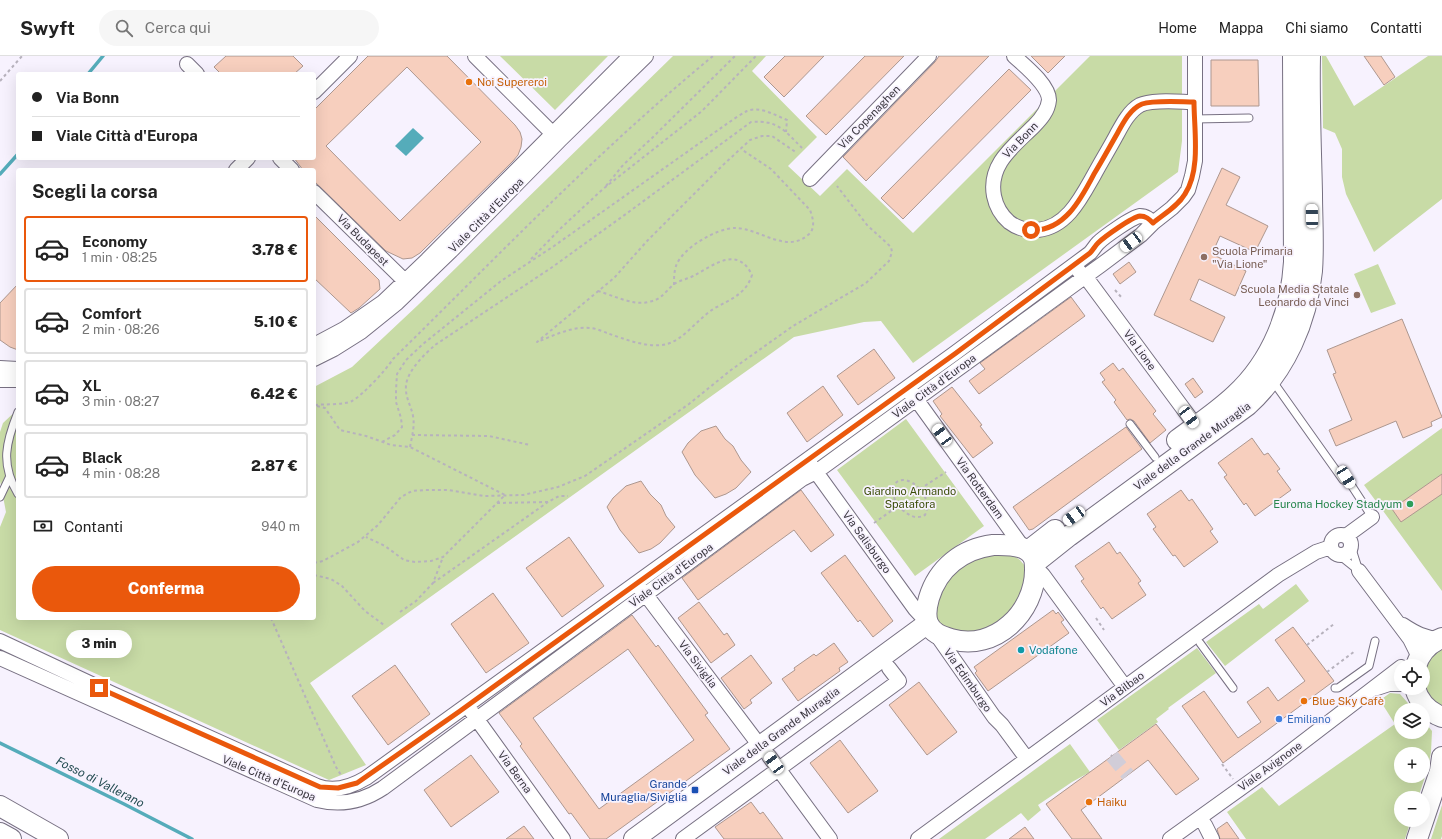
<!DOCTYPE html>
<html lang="it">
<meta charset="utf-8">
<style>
:root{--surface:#fff;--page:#f6f6f6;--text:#222;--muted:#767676;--line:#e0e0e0;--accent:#ea580c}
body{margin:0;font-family:"Public Sans",sans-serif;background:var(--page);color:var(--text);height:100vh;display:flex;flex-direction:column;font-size:15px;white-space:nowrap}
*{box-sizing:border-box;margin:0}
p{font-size:13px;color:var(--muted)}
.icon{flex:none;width:22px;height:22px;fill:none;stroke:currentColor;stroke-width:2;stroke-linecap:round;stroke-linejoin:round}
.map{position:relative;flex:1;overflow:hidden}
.side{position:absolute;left:16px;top:112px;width:300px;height:452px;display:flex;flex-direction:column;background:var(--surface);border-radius:4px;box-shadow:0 4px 16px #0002}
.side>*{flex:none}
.banner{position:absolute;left:16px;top:16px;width:300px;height:88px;border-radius:4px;box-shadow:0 4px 16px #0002;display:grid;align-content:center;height:88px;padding:0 16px;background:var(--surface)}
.fabs{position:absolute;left:1394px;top:603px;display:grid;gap:8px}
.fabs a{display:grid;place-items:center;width:36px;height:36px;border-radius:50%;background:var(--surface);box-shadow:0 4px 16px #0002;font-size:20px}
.end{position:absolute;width:18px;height:18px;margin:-9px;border:5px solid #ea580c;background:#fff;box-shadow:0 0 0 2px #fff}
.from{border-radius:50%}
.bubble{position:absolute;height:28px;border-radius:14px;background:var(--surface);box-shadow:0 4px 16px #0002;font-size:13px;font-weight:800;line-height:28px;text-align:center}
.car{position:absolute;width:12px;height:24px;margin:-12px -6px;border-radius:5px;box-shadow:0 0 3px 1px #0007;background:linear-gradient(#fff 24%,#345 0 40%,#fff 0 76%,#345 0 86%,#fff 0)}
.banner b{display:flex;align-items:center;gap:14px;height:38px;font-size:15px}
.banner b+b{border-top:1px solid var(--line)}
.banner i{width:10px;height:10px;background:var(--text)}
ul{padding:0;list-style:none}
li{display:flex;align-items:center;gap:12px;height:66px;margin:0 8px 6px;padding:0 8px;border:2px solid var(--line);border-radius:4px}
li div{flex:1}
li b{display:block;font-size:15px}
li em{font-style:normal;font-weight:800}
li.current{border-color:var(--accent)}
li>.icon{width:36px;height:36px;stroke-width:1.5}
h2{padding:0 16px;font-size:18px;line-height:48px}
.pay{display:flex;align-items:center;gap:10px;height:44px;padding:0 16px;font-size:15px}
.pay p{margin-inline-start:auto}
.cta{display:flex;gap:8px;margin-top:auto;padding:8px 16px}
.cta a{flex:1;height:46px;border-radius:24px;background:var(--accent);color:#fff;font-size:16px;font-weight:800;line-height:46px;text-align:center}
header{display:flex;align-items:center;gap:24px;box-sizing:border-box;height:56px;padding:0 20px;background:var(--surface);border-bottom:1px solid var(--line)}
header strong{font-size:19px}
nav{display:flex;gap:22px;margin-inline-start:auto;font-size:14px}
.search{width:280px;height:36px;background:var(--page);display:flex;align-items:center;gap:10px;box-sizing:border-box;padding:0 14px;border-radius:22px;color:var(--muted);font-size:15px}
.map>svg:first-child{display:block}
.green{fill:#c8dba6;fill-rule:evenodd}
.water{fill:#55acba}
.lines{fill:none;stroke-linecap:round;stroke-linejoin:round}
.stream{stroke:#55acba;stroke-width:3.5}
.building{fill:#f7cfbe;stroke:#ad978f;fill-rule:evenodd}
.street-tunnel{stroke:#d1cdd8;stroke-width:14;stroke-dasharray:14 7;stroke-linecap:butt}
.lane-casing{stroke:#777082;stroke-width:9}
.street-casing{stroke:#777082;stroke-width:16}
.secondary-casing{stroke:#777082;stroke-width:22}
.path{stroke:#b7b2bd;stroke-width:2;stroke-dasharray:3 3;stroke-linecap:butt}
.lane{stroke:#fff;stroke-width:7}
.street{stroke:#fff;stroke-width:14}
.secondary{stroke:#fff;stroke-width:20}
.route{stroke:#ea580c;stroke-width:5}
.food-dot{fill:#e8710a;stroke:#f7f2fe;stroke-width:1.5}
.education-dot{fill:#8d6e63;stroke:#f7f2fe;stroke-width:1.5}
.leisure-dot{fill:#2e9e5b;stroke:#f7f2fe;stroke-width:1.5}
.culture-dot{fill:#0f9aa8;stroke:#f7f2fe;stroke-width:1.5}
.shop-dot{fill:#3f7fe0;stroke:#f7f2fe;stroke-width:1.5}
.transit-dot{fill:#1a4fb4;stroke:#f7f2fe;stroke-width:1.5}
.labels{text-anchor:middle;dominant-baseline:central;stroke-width:3.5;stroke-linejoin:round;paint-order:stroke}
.food-label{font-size:11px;fill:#c56008;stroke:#f7f2fe;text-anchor:start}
.street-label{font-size:11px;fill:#3a373f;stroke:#f7f2fe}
.education-label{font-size:11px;fill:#785e54;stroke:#f7f2fe;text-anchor:start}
.park-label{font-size:11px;fill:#3b4d07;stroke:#f7f2fe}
.leisure-label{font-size:11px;fill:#27864d;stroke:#f7f2fe;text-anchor:end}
.culture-label{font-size:11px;fill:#0d838f;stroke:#f7f2fe;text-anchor:start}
.shop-label{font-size:11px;fill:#366cbe;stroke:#f7f2fe;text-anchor:start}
.transit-label{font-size:11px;fill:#164399;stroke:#f7f2fe;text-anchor:end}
.water-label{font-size:12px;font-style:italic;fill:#244c52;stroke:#f7f2fe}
</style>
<header>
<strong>Swyft</strong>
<div class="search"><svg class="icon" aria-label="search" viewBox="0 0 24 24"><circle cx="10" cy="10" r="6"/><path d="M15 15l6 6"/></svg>Cerca qui</div>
<nav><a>Home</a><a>Mappa</a><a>Chi siamo</a><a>Contatti</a></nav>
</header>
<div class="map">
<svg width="1442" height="783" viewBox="0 0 1442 783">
<rect width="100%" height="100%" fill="#f7f2fe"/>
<!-- green -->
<path class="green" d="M 500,0 L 608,0 L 555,54 Z
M 673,0 L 766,0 L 752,15 L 817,81 L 788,110 L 820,140 L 847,113 L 913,177 L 1090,0 L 1182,0 L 1182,85 L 1178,116 L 913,307 L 881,265 L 864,266 L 794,281 L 310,627 L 366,709 L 329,724 L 0,574 L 0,471 L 6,456 L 0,425 L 0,376 L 3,367 L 18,353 L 18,562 L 314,562 L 314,331 L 352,311 L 418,249 Z
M 1322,0 L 1326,0 L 1354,50 L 1428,0 L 1442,0 L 1442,143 L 1374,196 L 1346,138 L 1342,121 L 1342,93 L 1335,77 L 1323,72 Z
M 1378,208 L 1396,248 L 1371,257 L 1354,218 Z
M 906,363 L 984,470 L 915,520 L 837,414 Z
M 1442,372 L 1442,535 L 1364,429 Z
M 991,497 L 1013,499 L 1020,504 L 1025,510 L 1028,518 L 1021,546 L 992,573 L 959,579 L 937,567 L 935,544 L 957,511 Z
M 1296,528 L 1309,545 L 1225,610 L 1206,586 L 1259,548 L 1263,553 Z
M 1442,591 L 1442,650 L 1435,646 L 1430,641 L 1424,629 L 1423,622 L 1423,615 L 1434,596 Z
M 1197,592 L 1216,617 L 1168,652 L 1169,653 L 1156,663 L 1158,666 L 1119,694 L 1097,664 Z
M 1390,637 L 1400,638 L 1414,654 L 1401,654 L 1401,676 L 1423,676 L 1423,664 L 1432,675 L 1431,696 L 1428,712 L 1418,742 L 1401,742 L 1401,764 L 1411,764 L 1405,783 L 1246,783 L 1227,756 L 1262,731 L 1279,750 L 1395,668 L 1381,646 L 1383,642 ZM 1401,698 L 1423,698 L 1423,720 L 1401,720 Z
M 1070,688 L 1090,716 L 1072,726 L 1038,749 L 1041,754 L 1028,765 L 1021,757 L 985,783 L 939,783 Z
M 1442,749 L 1442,780 L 1441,783 L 1431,783 Z"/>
<!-- water -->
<path class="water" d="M 413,72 L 424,82 L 406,100 L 395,90 Z"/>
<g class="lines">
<!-- stream -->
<path class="stream" d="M 88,18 L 103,0
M 0,118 L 18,98
M 0,687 L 124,748 L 192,783"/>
</g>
<!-- building -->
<path class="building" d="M 226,0 L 293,0 L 303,10 L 294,18 L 221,18 L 214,11 Z
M 368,0 L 447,0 L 515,69 L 520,76 L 522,83 L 521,91 L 518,99 L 513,105 L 420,197 L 412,202 L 403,203 L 386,195 L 314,125 L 314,114 L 303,114 L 294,102 L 314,102 L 314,54 ZM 407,11 L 481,86 L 400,165 L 326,90 Z
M 785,0 L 824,0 L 784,41 L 764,21 Z
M 865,0 L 904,0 L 826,79 L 806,60 Z
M 939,0 L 989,0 L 866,125 L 843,101 L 935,6 Z
M 1031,0 L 1065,0 L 1048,17 Z
M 1364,0 L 1381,0 L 1395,21 L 1384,29 Z
M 1211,4 L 1258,4 L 1259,50 L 1211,50 Z
M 1009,13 L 1031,34 L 903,163 L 881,142 Z
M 1222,112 L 1240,121 L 1226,149 L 1268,170 L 1255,196 L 1220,180 L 1212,198 L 1246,215 L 1235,240 L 1199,223 L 1190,244 L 1225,261 L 1213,286 L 1154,259 Z
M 314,159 L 379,224 L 380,233 L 359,252 L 351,257 L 314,222 Z
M 1129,206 L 1136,216 L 1120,228 L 1113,218 Z
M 18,228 L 18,294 L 10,291 L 0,284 L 0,247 Z
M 1071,241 L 1085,260 L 979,338 L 969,325 L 985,313 L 980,307 Z
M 1402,263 L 1442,361 L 1431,366 L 1432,370 L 1403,382 L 1396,365 L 1336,390 L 1329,374 L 1352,364 L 1333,318 L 1336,317 L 1327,294 Z
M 874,293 L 895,322 L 858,349 L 837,320 Z
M 1113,307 L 1119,315 L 1123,312 L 1156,355 L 1153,358 L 1166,374 L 1150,387 L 1134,365 L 1130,363 L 1127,364 L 1114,346 L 1116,344 L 1102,326 L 1105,324 L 1100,317 Z
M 1193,322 L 1203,336 L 1195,342 L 1185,328 Z
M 823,330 L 843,359 L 807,386 L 787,357 Z
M 952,331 L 982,369 L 980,370 L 993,387 L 973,402 L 940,360 L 942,358 L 933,345 Z
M 716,370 L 725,383 L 733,390 L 741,404 L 751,416 L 736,432 L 726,438 L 715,442 L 695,419 L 682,396 L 688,387 L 701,375 Z
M 1126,371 L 1142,393 L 1052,459 L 1033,473 L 1029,474 L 1013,451 Z
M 1252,382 L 1264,399 L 1268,397 L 1280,413 L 1277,415 L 1291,434 L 1255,460 L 1246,447 L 1244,449 L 1224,421 L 1227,419 L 1218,407 Z
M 1442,418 L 1442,438 L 1401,466 L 1392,453 Z
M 641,425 L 650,438 L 661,449 L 666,460 L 675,471 L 660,487 L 651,493 L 639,497 L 620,474 L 607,451 L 613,442 L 626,430 Z
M 801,434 L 834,479 L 811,496 L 794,474 L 698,544 L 682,522 Z
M 1181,434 L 1189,445 L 1192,443 L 1213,473 L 1210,475 L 1218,486 L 1184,511 L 1175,499 L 1173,500 L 1153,473 L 1156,471 L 1147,458 Z
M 569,481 L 604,530 L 562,561 L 526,512 Z
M 1109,486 L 1117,498 L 1120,496 L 1141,525 L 1138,527 L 1146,539 L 1112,563 L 1103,551 L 1101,553 L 1081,525 L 1084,523 L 1075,510 Z
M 845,499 L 893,565 L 873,581 L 860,564 L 858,566 L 821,517 Z
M 493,537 L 529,587 L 486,617 L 451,568 Z
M 699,546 L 724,579 L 727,577 L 735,589 L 711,607 L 678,562 Z
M 1053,554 L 1056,558 L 1058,556 L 1064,564 L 1061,566 L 1069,577 L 988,635 L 975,617 L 977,615 L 974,611 Z
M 632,559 L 656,591 L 658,589 L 708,657 L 705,659 L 730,693 L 606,783 L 590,783 L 571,757 L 569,758 L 520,690 L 522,688 L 499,657 ZM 628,593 L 694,684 L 599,753 L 533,662 Z
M 1293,571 L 1334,625 L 1223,707 L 1182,650 L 1204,635 L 1238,682 L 1261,666 L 1247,646 L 1268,631 L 1278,645 L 1305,625 L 1275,584 Z
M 834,587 L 848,606 L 839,612 L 840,615 L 798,645 L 782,623 L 795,614 L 794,612 L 814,598 L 816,600 Z
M 751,599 L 772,627 L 750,644 L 752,647 L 744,653 L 721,622 Z
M 395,609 L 430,658 L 388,689 L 352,640 Z
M 919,626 L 957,676 L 927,699 L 889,649 Z
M 1156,668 L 1199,723 L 1176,739 L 1148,704 L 1081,754 L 1102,783 L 1072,783 L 1046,748 Z
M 840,684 L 878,735 L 848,757 L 810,707 Z
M 471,699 L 499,736 L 451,771 L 424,734 Z
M 751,746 L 760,758 L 763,756 L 783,783 L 724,783 L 715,771 Z
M 1227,766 L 1239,783 L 1220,783 L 1217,773 Z
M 524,770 L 534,783 L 506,783 Z
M 1025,771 L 1034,783 L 1009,783 Z"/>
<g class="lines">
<!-- street-tunnel -->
<path class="street-tunnel" d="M 1112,700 L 1128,719"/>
<!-- lane casing -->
<g class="lane-casing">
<path id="lane" d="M 1194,63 L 1249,62
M 1272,324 L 1343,424 L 1346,421 L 1372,461
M 18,356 C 6,386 0,408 18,438
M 1130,368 L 1155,401
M 0,441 L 9,422
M 1351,490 L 1359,515
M 1339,499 L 1359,515
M 1200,587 L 1233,632
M 1335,632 L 1338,632 L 1369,610 L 1375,585"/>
</g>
<!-- street casing -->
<g class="street-casing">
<path id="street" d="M 475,0 L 558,83
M 1014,0 C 1025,10 1049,29 1049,44 C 1048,55 1041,63 1034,70 C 1014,90 988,108 994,140 C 996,150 1001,159 1009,166 C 1017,172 1028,175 1038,174 C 1067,171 1081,142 1094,119 C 1101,106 1109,93 1116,80 C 1122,69 1129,55 1140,49 C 1152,43 1181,46 1194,46
M 187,8 L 197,18
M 314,36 L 350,0
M 280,102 L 292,114
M 236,114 L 248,102
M 810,123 L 929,0
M 314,136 L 411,231
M 1079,215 L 1083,222 L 1088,224 L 1196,370
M 314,289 L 344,273 L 383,246 L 427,204 L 630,0
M 314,303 L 334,293 L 361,276 L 397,247 L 451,195 L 560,84 L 646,0
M 0,312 L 18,313
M 0,324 L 18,324
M 911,336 L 1024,493
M 811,409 L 915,553 L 928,567
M1331 489a10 10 0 1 1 20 0a10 10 0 1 1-20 0Z
M 1346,480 L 1372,461
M 1035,511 L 1043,519 L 1125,631
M 1359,515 L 1410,583 L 1419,601
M 640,531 L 760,690
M 1403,569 C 1415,577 1425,582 1439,583
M 936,578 L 994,661 L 1002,669 L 1027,703
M 0,585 L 113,638 L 317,730 C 333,736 351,731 366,722 L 955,297 L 1090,197 C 1093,194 1095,190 1098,187 C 1104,181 1132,161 1140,160 C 1146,160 1149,163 1153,167
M 0,602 L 317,744 C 341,750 362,746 383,732 L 802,423 L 816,416 L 1101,209 L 1141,179 L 1153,167 L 1172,152 L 1183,141 L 1188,134 L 1192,120 L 1195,105 L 1195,0
M 1377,632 L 1389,628 L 1401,628
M 471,655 L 563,783
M 769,700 L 830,783
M 1205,769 L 1212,783
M 683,783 L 899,625 L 889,612
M 918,783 L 1278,519 L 1316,496 L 1331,491
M 1170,783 L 1269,712 L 1401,611"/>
</g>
<!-- secondary casing -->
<g class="secondary-casing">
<path id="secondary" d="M 1177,384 C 1197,369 1217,356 1235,339 C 1272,305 1291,256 1294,206 L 1293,0
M 993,489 C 1004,489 1019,488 1028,495 C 1035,500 1035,507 1035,514 C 1035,556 995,596 951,583 C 941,580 932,577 928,567 C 925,559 927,549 929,542 C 938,512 962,493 993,489 Z
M 1028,495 L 1055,474
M 1035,507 L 1069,480 L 1248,349 C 1285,315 1307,266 1312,215 C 1314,189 1312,163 1312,137 C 1311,91 1309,45 1310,0
M 1416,610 C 1420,597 1429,587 1442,582
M 1415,632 C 1419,646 1429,656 1442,661
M 0,750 L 58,783
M 0,777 L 11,783
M 634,783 L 928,567
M 1417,783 L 1440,715 L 1442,701"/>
</g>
<!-- path -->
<path class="path" d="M 0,25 L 22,0
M 606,130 L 623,109 L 652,82 L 735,0
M 531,203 L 562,171 L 603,133 L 702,55 L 756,0
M 674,229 C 674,223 674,216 676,210 C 682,192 717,172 735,172 C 759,172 786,198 808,179 C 816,173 813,162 810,154 L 771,113 L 741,93
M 1115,234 L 1122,242
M 598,235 C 612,239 634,250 648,246 C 661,244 664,237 673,229 C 679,224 689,223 695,219 C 715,208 738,190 752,219 C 746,238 731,243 715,252 C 698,262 685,283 667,288 C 650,293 624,283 607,277 C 604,276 600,274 596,273 C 576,268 555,279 537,286 L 614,222 L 648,184 L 722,110 L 750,84 L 762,80 L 772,80 L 797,97
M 315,349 C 324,348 344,349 352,345 C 363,339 386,314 393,303 C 498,200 600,93 713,0
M 317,350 L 325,352 L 340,374 L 366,380 L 391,389 L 410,391 L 505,439 L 443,501 L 431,505 L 415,506 L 404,504 L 385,490 L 366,481
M 412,379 L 489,380 L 530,389
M 382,386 L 395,379 L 402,371 L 401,362 L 396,346 L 396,334 L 397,318 L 406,304 L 423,288 L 501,225 L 554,190 L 728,67 C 734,63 741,58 747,55 C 760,50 775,59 787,64 L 786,76
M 410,391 C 412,380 415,370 413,360 C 411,349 405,342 406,329 C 408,314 424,299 435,289 L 551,212 L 630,155 L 751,66 C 778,64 784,74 802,92
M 920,433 L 946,416
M 497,447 L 548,446 L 559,440 L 568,440
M 874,467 L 898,450 C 881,421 911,414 925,441 C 928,447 928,453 925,459 C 914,465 906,457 898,450
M 314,507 L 323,505 L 358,486 L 378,469 L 401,441 L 412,435 L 425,434 L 449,434 L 484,440 L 523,439 L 558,431 L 585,420 L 689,348 L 731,314 L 793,270 L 866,227 L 889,205 L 892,196 L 891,191 L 867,169 L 837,130
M 314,519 L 331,523 L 342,530 L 365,555 L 384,569
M 433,527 L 548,446
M 400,556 L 416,545 L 433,527 L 443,501
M 271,562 L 336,711 L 341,719
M 1096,562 L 1104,574
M 1307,589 L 1334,568
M 1327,616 L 1355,595
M 1111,699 L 1112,700
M 1222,708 L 1233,723"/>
<!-- lane -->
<use href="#lane" class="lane"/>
<!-- street -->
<use href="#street" class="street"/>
<!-- secondary -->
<use href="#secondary" class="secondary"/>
</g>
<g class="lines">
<!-- route -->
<path class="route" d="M 99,632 L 320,731 L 338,732 L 357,727 L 460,655 L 956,297 L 1090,197 C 1093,194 1095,190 1098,187 C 1104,181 1132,161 1140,160 C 1146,160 1149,163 1153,167 C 1164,158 1178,150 1185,138 C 1201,114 1194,73 1194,46 C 1181,46 1154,44 1142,48 C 1130,53 1123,67 1117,78 C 1109,92 1102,105 1094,118 C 1081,143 1064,176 1031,174"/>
</g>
<!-- markers -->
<g class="food-dot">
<circle cx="469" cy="26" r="4"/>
<circle cx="1304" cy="645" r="4"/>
<circle cx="1089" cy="746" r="4"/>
</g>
<g class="education-dot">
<circle cx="1204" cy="201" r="4"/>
<circle cx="1357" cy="239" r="4"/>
</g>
<circle class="leisure-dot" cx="1410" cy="448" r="4"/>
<circle class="culture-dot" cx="1021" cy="594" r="4"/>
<circle class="shop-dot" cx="1279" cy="663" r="4"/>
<rect class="transit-dot" x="691" y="730" width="8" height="8" rx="2"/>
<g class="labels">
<!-- food labels -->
<g class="food-label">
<text x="477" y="26">Noi Supereroi</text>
<text x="1312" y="645">Blue Sky Cafè</text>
<text x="1097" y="746">Haiku</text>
</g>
<!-- street labels -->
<g class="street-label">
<text transform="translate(869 61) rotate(-46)">Via Copenaghen</text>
<text transform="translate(1020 84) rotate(-46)">Via Bonn</text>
<text transform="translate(486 159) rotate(-45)">Viale Città d'Europa</text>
<text transform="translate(363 184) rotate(45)">Via Budapest</text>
<text transform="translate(1140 294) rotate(54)">Via Lione</text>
<text transform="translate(934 330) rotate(-36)">Viale Città d'Europa</text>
<text transform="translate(1192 390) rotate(-36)">Viale della Grande Muraglia</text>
<text transform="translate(980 432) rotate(54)">Via Rotterdam</text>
<text transform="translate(867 486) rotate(54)">Via Salisburgo</text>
<text transform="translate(671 519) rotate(-36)">Viale Città d'Europa</text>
<text transform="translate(698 608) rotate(53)">Via Siviglia</text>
<text transform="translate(968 624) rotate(55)">Via Edimburgo</text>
<text transform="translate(1122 633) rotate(-36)">Via Bilbao</text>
<text transform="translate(781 675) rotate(-36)">Viale della Grande Muraglia</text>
<text transform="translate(1270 710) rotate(-36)">Viale Avignone</text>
<text transform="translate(515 716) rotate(54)">Via Berna</text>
<text transform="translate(269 722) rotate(23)">Viale Città d'Europa</text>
</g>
<!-- education labels -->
<g class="education-label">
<text x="1212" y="195">Scuola Primaria<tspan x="1212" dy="13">"Via Lione"</tspan></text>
<text x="1349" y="233" text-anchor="end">Scuola Media Statale<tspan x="1349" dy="13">Leonardo da Vinci</tspan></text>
</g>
<!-- park labels -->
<g class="park-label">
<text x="910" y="435">Giardino Armando<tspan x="910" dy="13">Spatafora</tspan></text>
</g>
<!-- leisure labels -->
<g class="leisure-label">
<text x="1402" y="448">Euroma Hockey Stadyum</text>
</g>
<!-- culture labels -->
<g class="culture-label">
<text x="1029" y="594">Vodafone</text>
</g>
<!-- shop labels -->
<g class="shop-label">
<text x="1287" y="663">Emiliano</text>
</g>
<!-- transit labels -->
<g class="transit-label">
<text x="687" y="728">Grande<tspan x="687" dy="13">Muraglia/Siviglia</tspan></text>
</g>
<!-- water labels -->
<g class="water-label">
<text transform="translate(100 726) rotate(27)">Fosso di Vallerano</text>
</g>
</g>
</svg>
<div class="fabs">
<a><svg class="icon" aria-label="locate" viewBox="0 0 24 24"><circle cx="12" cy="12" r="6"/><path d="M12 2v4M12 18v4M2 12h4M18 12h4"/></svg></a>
<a><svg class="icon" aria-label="layers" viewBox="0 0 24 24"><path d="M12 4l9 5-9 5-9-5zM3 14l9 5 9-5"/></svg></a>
<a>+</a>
<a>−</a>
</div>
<i class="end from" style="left:1031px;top:174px"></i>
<i class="end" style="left:99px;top:632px"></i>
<div class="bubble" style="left:66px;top:574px;width:66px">3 min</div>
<i class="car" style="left:1312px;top:160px;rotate:359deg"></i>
<i class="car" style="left:1131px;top:186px;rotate:233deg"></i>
<i class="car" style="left:1189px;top:361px;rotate:143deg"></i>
<i class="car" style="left:942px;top:379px;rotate:324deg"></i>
<i class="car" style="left:1346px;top:421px;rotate:148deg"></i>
<i class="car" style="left:1074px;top:460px;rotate:234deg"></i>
<i class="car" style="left:774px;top:707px;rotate:324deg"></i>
<div class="banner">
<b><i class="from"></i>Via Bonn</b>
<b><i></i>Viale Città d'Europa</b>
</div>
<section class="side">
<h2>Scegli la corsa</h2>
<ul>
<li class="current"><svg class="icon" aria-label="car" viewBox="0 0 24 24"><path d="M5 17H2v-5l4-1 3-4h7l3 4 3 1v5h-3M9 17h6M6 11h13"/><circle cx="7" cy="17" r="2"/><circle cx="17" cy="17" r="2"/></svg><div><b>Economy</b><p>1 min · 08:25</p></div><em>3.78 €</em></li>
<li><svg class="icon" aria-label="car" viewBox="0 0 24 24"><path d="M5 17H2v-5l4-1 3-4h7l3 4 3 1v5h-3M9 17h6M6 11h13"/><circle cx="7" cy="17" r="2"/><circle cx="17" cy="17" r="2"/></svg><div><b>Comfort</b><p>2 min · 08:26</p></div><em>5.10 €</em></li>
<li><svg class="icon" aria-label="car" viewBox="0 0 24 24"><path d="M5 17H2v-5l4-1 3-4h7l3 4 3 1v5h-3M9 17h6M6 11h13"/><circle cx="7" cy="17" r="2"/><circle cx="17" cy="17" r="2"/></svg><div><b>XL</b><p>3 min · 08:27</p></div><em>6.42 €</em></li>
<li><svg class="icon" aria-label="car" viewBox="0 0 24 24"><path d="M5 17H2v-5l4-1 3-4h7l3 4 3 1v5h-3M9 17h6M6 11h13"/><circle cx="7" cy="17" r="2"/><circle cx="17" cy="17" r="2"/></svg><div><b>Black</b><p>4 min · 08:28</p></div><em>2.87 €</em></li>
</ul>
<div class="pay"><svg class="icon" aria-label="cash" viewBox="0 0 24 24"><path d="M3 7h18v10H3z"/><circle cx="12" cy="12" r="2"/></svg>Contanti<p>940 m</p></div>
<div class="cta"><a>Conferma</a></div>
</section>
</div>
